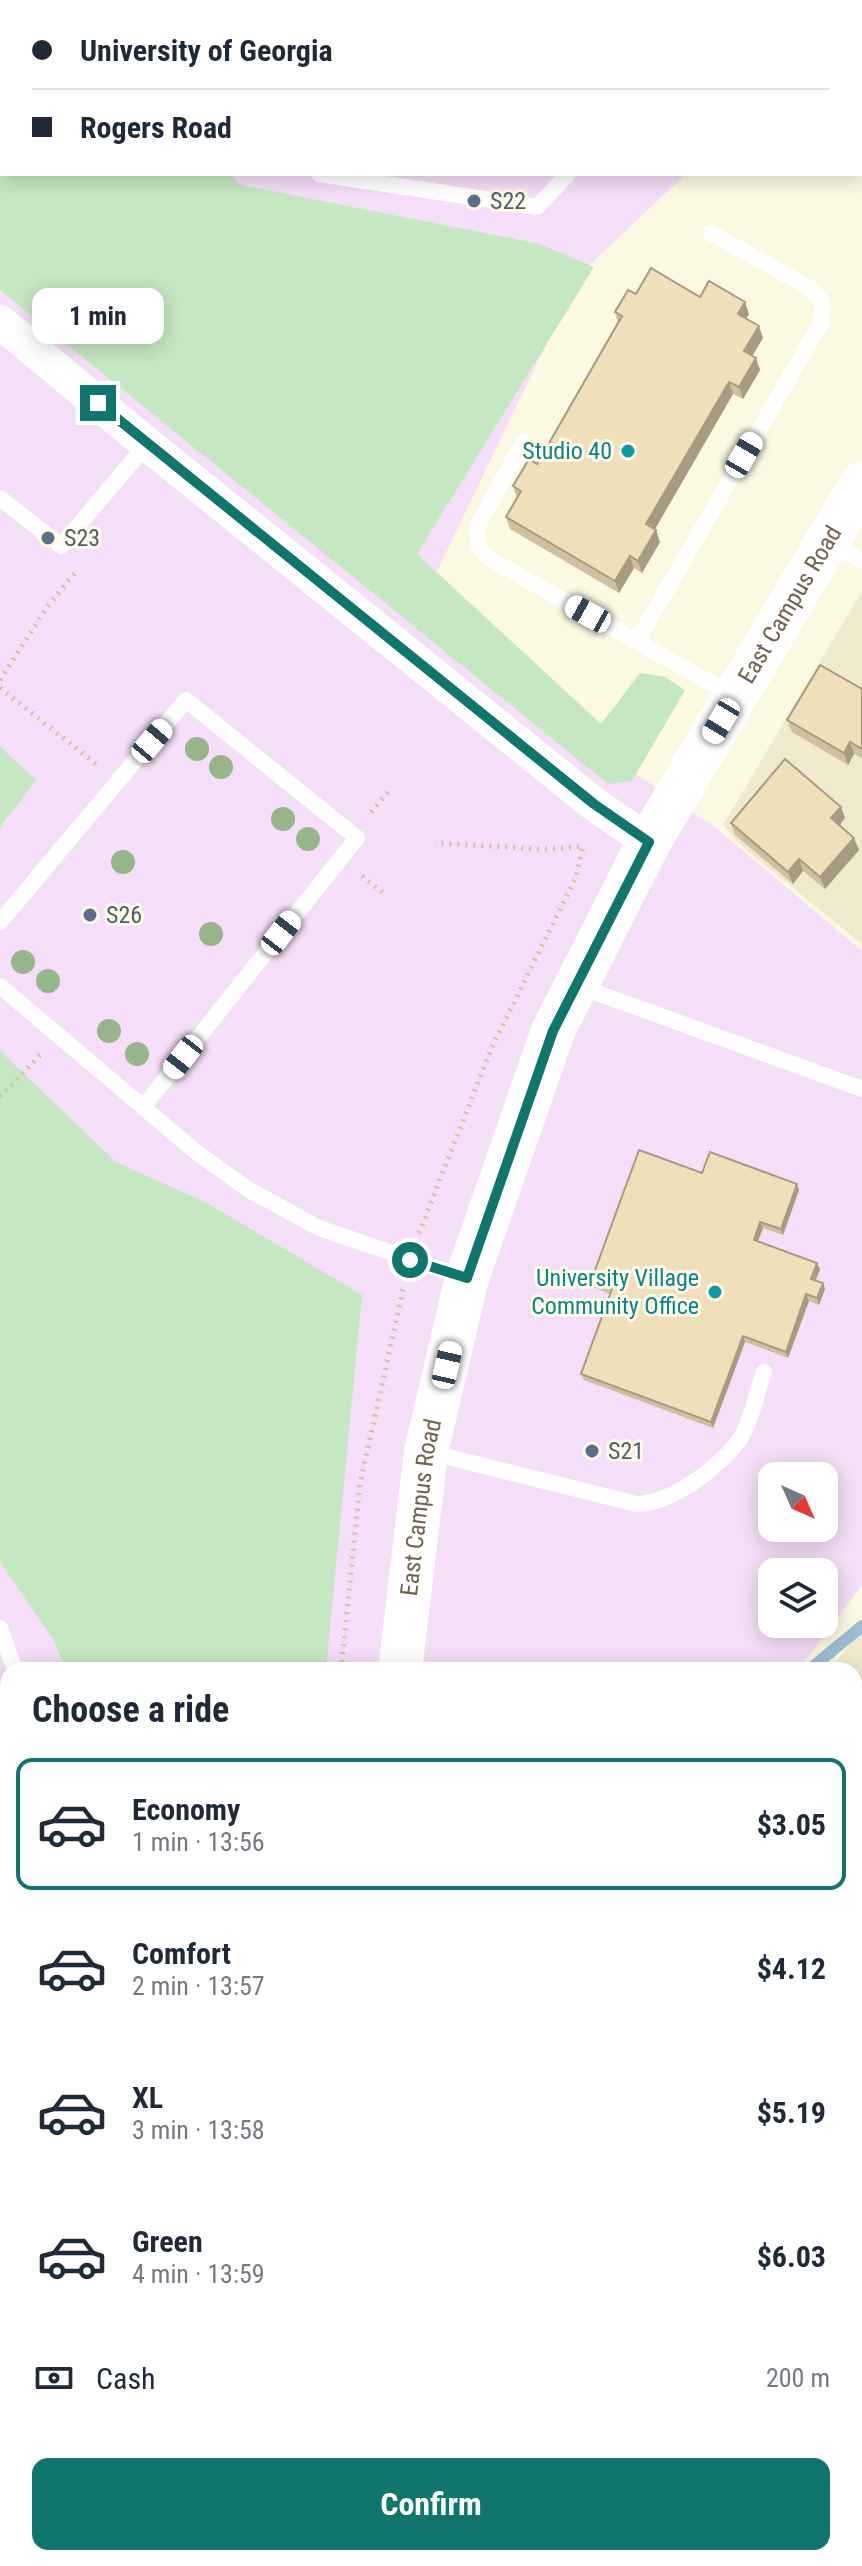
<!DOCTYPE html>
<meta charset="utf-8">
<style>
:root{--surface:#fff;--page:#f2f2f3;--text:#1f2937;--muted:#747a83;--line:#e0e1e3;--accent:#0f766e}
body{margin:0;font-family:"Roboto Condensed",sans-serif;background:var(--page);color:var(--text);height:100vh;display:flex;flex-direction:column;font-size:30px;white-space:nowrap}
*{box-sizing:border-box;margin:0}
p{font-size:26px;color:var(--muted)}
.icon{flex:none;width:44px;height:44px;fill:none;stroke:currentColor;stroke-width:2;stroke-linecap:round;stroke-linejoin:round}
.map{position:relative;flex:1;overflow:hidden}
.side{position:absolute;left:0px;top:1662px;width:862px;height:904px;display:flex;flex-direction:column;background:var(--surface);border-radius:24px 24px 0 0;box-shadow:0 4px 20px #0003}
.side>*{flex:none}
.banner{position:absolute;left:0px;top:0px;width:862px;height:176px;box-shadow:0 4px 20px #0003;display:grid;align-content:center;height:176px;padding:0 32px;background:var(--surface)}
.needle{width:52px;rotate:135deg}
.tools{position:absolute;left:758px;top:1462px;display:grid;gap:16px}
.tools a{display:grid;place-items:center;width:80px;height:80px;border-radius:16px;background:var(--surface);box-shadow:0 4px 20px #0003;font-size:40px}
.end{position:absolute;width:36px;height:36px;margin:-18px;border:10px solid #0f766e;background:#fff;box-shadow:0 0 0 4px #fff}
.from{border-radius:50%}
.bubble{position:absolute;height:56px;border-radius:16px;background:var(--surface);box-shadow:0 4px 20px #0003;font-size:26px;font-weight:700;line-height:56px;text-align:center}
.car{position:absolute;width:24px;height:48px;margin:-24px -12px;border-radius:10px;box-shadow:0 0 6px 2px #0007;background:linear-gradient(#fff 24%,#345 0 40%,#fff 0 76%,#345 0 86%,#fff 0)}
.banner b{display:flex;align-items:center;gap:28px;height:76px;font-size:30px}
.banner b+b{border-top:2px solid var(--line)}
.banner i{width:20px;height:20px;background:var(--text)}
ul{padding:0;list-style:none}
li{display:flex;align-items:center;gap:24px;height:132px;margin:0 16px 12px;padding:0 16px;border:4px solid transparent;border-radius:16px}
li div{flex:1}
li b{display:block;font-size:30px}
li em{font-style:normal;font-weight:700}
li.selected{border-color:var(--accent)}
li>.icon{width:72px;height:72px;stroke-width:1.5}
h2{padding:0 32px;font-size:36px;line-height:96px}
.pay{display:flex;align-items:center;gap:20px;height:88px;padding:0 32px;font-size:30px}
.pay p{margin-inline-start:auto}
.button{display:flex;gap:16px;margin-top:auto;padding:16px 32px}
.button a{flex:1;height:92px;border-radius:16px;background:var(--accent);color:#fff;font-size:32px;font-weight:700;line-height:92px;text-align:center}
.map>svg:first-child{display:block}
.residential{fill:#efeace}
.education{fill:#f5def7;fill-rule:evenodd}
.green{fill:#c5e7c1}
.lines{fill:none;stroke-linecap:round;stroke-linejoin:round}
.stream{stroke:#9ebcd4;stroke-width:12}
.path{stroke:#d3c39e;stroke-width:5;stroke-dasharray:2 6;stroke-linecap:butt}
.service{stroke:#fff;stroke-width:16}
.minor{stroke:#fff;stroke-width:34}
.secondary{stroke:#fff;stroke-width:44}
.tree{fill:#97b48b}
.wall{fill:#cec0a0}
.shaded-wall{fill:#a79c82}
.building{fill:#efdfba;stroke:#a79c82;stroke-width:2}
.route{stroke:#0f766e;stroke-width:10}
.service-dot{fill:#5c6f8a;stroke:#fefce7;stroke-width:3}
.culture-dot{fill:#0f9aa8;stroke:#fefce7;stroke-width:3}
.labels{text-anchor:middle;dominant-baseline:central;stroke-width:6;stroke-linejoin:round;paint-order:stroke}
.service-label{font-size:24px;fill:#4e5e75;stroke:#fefce7;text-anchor:start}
.culture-label{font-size:24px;fill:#0d838f;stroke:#fefce7;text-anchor:end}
.street-label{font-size:24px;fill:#716349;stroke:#fefce7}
</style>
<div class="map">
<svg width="862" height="2566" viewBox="0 0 862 2566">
<rect width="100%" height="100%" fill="#fbf9e1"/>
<!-- residential -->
<path class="residential" d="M 862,591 L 862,944 L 739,844 L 723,825 Z
M 862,1628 L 862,2279 L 854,2288 L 854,1670 L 830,1670 Z
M 862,2354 L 862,2566 L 663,2566 L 671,2558 L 854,2558 L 854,2363 Z
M 491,2558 L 606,2558 L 599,2566 L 491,2566 Z"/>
<!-- education -->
<path class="education" d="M 0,0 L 837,0 L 2,2 L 2,174 L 686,174 L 580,274 L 429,588 L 617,761 L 716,828 L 862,951 L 862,1585 L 798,1670 L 8,1670 L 8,2558 L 477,2558 L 478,2566 L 0,2566 ZM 772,1476 L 824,1476 L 824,1528 L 772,1528 ZM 772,1572 L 824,1572 L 824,1624 L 772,1624 Z"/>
<!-- green -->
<path class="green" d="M 0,0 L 69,0 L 2,2 L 2,174 L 230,174 L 241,185 L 539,244 L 594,267 L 417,554 L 601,724 L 640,673 L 665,677 L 685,690 L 632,781 L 608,784 L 0,290 Z
M 0,747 L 36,780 L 0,827 Z
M 0,1051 L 116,1162 L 207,1203 L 362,1295 L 326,1670 L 66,1670 L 53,1639 L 0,1562 Z
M 0,2523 L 8,2529 L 8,2558 L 44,2558 L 52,2566 L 0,2566 Z"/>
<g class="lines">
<!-- stream -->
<path class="stream" d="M 809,1670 L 862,1626"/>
<!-- path -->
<path class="path" d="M 0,680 L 47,607 L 75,573
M 0,688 L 96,764
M 371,812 L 388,792
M 362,876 L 386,895
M 0,1097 L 41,1054
M 419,1233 L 492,1047 L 576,877 L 583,847 L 540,849 L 435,843
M 341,1670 L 360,1484 L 404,1285
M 371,2558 L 371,2566"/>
<!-- service -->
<path class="service" d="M 91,2 L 91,0
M 708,2 L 708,0
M 319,174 L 537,207 L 568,174
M 523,442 L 477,527 L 479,547 L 490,559 L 734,696
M 0,498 L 61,546 L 147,444
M 829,543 L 862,561
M 637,641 L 821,323 L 823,304 L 812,289 L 711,233
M 0,922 L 186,700 L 357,838 L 143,1107
M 0,986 L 195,1151 L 249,1190 L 319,1228 L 466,1278
M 578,986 L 862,1089
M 428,1452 L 637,1504 C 672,1503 715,1470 737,1443 C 751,1426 756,1393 764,1372
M 0,1628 L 15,1670
M 0,2083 L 8,2062
M 0,2509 L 8,2516
M 53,2558 L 62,2566"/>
<!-- minor -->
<path class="minor" d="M 0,322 L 147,444 L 594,804 L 649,842
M 854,2323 L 862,2314
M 632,2566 L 640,2558"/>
<!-- secondary -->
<g class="secondary">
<path id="s1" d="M 400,1670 L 426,1452 L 467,1278 L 553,1031 L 649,842 L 862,483"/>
<path d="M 430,2558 L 430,2566"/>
</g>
</g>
<!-- trees -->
<g class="tree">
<circle cx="197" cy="749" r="12"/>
<circle cx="221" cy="767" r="12"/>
<circle cx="283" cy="819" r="12"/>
<circle cx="308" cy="839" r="12"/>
<circle cx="123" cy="862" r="12"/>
<circle cx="211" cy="934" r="12"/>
<circle cx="23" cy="962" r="12"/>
<circle cx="48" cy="981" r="12"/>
<circle cx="109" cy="1031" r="12"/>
<circle cx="137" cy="1054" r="12"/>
</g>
<!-- wall -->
<path class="wall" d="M 519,0 L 615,0 L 615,2 L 520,2 Z
M 636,294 L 700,297 L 749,314 L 746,319 L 763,338 L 752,356 L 760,370 L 743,399 L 733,394 L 655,529 L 660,542 L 642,573 L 634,568 L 619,593 L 510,529 L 506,517 L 517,498 L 513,486 L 537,464 L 618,323 L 615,312 Z
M 862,689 L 862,758 L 854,754 L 848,765 L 792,732 L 787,720 Z
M 841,807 L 845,818 L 840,825 L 859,850 L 825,889 L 803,871 L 793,884 L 735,835 L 731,823 Z
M 702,1173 L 797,1184 L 799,1190 L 783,1235 L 763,1228 L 758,1241 L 817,1263 L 820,1269 L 815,1280 L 823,1283 L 825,1289 L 819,1305 L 809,1301 L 788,1358 L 745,1342 L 713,1428 L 584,1380 L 581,1374 L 610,1294 L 593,1287 L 591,1281 Z
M 862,1943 L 862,2053 L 854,2047 L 854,1952 Z
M 862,2498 L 862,2531 L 854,2524 L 854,2507 Z"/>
<!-- shaded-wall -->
<path class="shaded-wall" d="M 745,302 L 749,314 L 742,326 L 738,314 Z
M 759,326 L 763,338 L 748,363 L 744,351 Z
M 756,358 L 760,370 L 743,399 L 739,387 Z
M 729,382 L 733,394 L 651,536 L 646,524 Z
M 656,530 L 660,542 L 642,573 L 638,561 Z
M 630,556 L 634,568 L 619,593 L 615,581 Z
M 850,742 L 854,754 L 848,765 L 844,753 Z
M 841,807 L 845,818 L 836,830 L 831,818 Z
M 854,838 L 859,850 L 825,889 L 820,877 Z
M 799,859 L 803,871 L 793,884 L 788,872 Z
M 797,1184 L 799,1190 L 783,1235 L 781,1229 Z
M 760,1222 L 763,1228 L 756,1246 L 754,1240 Z
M 817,1263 L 820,1269 L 814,1285 L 811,1279 Z
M 823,1283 L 825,1289 L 819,1305 L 817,1298 Z
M 806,1294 L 809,1301 L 788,1358 L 786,1352 Z
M 743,1336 L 745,1342 L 713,1428 L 711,1422 Z
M 862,2030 L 862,2053 L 856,2037 Z"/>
<!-- building -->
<path class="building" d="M 233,0 L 301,1 L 356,0 L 356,2 L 232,2 Z
M 651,268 L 700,297 L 709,281 L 745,302 L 738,314 L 759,326 L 744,351 L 756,358 L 739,387 L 729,382 L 646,524 L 656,530 L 638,561 L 630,556 L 615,581 L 506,517 L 521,491 L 513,486 L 529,459 L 537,464 L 622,316 L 615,312 L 628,290 L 636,294 Z
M 820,665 L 862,689 L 862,749 L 850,742 L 844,753 L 787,720 Z
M 785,759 L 841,807 L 831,818 L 854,838 L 820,877 L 799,859 L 788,872 L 731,823 Z
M 639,1150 L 702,1173 L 710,1152 L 797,1184 L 781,1229 L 760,1222 L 754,1240 L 817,1263 L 811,1279 L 823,1283 L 817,1298 L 806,1294 L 786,1352 L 743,1336 L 711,1422 L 581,1374 L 612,1289 L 591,1281 Z
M 862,1943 L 862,2030 L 856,2037 L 854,2036 L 854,1952 Z
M 862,2498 L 862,2524 L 854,2516 L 854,2507 Z
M 794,2558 L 840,2558 L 848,2566 L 786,2566 Z"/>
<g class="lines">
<!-- route -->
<path class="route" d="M 98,403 L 594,804 L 649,842 L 553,1031 L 467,1278 L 410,1260"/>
</g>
<!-- markers -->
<g class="service-dot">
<circle cx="474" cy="201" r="8"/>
<circle cx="48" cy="538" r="8"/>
<circle cx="90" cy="915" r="8"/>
<circle cx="592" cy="1451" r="8"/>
</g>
<g class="culture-dot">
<circle cx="628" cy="451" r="8"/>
<circle cx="715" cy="1292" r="8"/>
</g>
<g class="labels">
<!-- service labels -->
<g class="service-label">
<text x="490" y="201">S22</text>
<text x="64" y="538">S23</text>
<text x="106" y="915">S26</text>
<text x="608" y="1451">S21</text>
</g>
<!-- culture labels -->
<g class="culture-label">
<text x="612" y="451">Studio 40</text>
<text x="699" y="1278">University Village<tspan x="699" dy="28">Community Office</tspan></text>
</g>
<!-- street labels -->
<g class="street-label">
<text stroke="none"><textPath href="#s1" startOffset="1148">East Campus Road</textPath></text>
<text stroke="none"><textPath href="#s1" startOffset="164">East Campus Road</textPath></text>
</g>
</g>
</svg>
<div class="tools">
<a><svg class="needle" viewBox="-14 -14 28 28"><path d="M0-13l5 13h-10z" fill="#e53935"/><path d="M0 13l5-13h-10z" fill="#747a83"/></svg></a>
<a><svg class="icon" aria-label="layers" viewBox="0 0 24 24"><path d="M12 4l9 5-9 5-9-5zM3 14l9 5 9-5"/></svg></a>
</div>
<i class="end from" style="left:410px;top:1260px"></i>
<i class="end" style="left:98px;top:403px"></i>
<div class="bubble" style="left:32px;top:288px;width:132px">1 min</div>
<i class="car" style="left:744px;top:455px;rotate:30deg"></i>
<i class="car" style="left:588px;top:614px;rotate:299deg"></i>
<i class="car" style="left:721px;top:721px;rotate:211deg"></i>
<i class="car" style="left:152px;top:741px;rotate:40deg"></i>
<i class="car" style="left:281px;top:933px;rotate:38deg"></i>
<i class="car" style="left:183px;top:1057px;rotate:218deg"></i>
<i class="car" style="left:447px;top:1365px;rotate:13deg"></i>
<div class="banner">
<b><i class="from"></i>University of Georgia</b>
<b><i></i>Rogers Road</b>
</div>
<section class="side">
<h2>Choose a ride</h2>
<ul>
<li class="selected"><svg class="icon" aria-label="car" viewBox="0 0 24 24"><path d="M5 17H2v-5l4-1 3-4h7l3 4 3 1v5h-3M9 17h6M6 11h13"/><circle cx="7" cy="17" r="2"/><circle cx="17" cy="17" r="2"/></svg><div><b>Economy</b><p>1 min · 13:56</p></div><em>$3.05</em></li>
<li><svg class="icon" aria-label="car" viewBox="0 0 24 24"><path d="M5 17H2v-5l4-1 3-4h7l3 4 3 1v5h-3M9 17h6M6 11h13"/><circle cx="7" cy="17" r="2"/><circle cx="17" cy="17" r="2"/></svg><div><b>Comfort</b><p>2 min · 13:57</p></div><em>$4.12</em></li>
<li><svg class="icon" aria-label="car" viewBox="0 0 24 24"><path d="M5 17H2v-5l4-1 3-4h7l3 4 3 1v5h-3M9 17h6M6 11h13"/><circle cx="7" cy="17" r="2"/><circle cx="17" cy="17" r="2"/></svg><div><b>XL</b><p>3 min · 13:58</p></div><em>$5.19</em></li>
<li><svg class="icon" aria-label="car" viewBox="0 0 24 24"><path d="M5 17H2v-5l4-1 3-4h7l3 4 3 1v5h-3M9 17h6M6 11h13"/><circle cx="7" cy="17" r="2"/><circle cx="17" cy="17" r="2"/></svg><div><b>Green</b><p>4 min · 13:59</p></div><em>$6.03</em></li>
</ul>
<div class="pay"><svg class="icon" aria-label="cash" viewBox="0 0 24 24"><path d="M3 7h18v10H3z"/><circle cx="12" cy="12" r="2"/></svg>Cash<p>200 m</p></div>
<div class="button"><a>Confirm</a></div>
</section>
</div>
